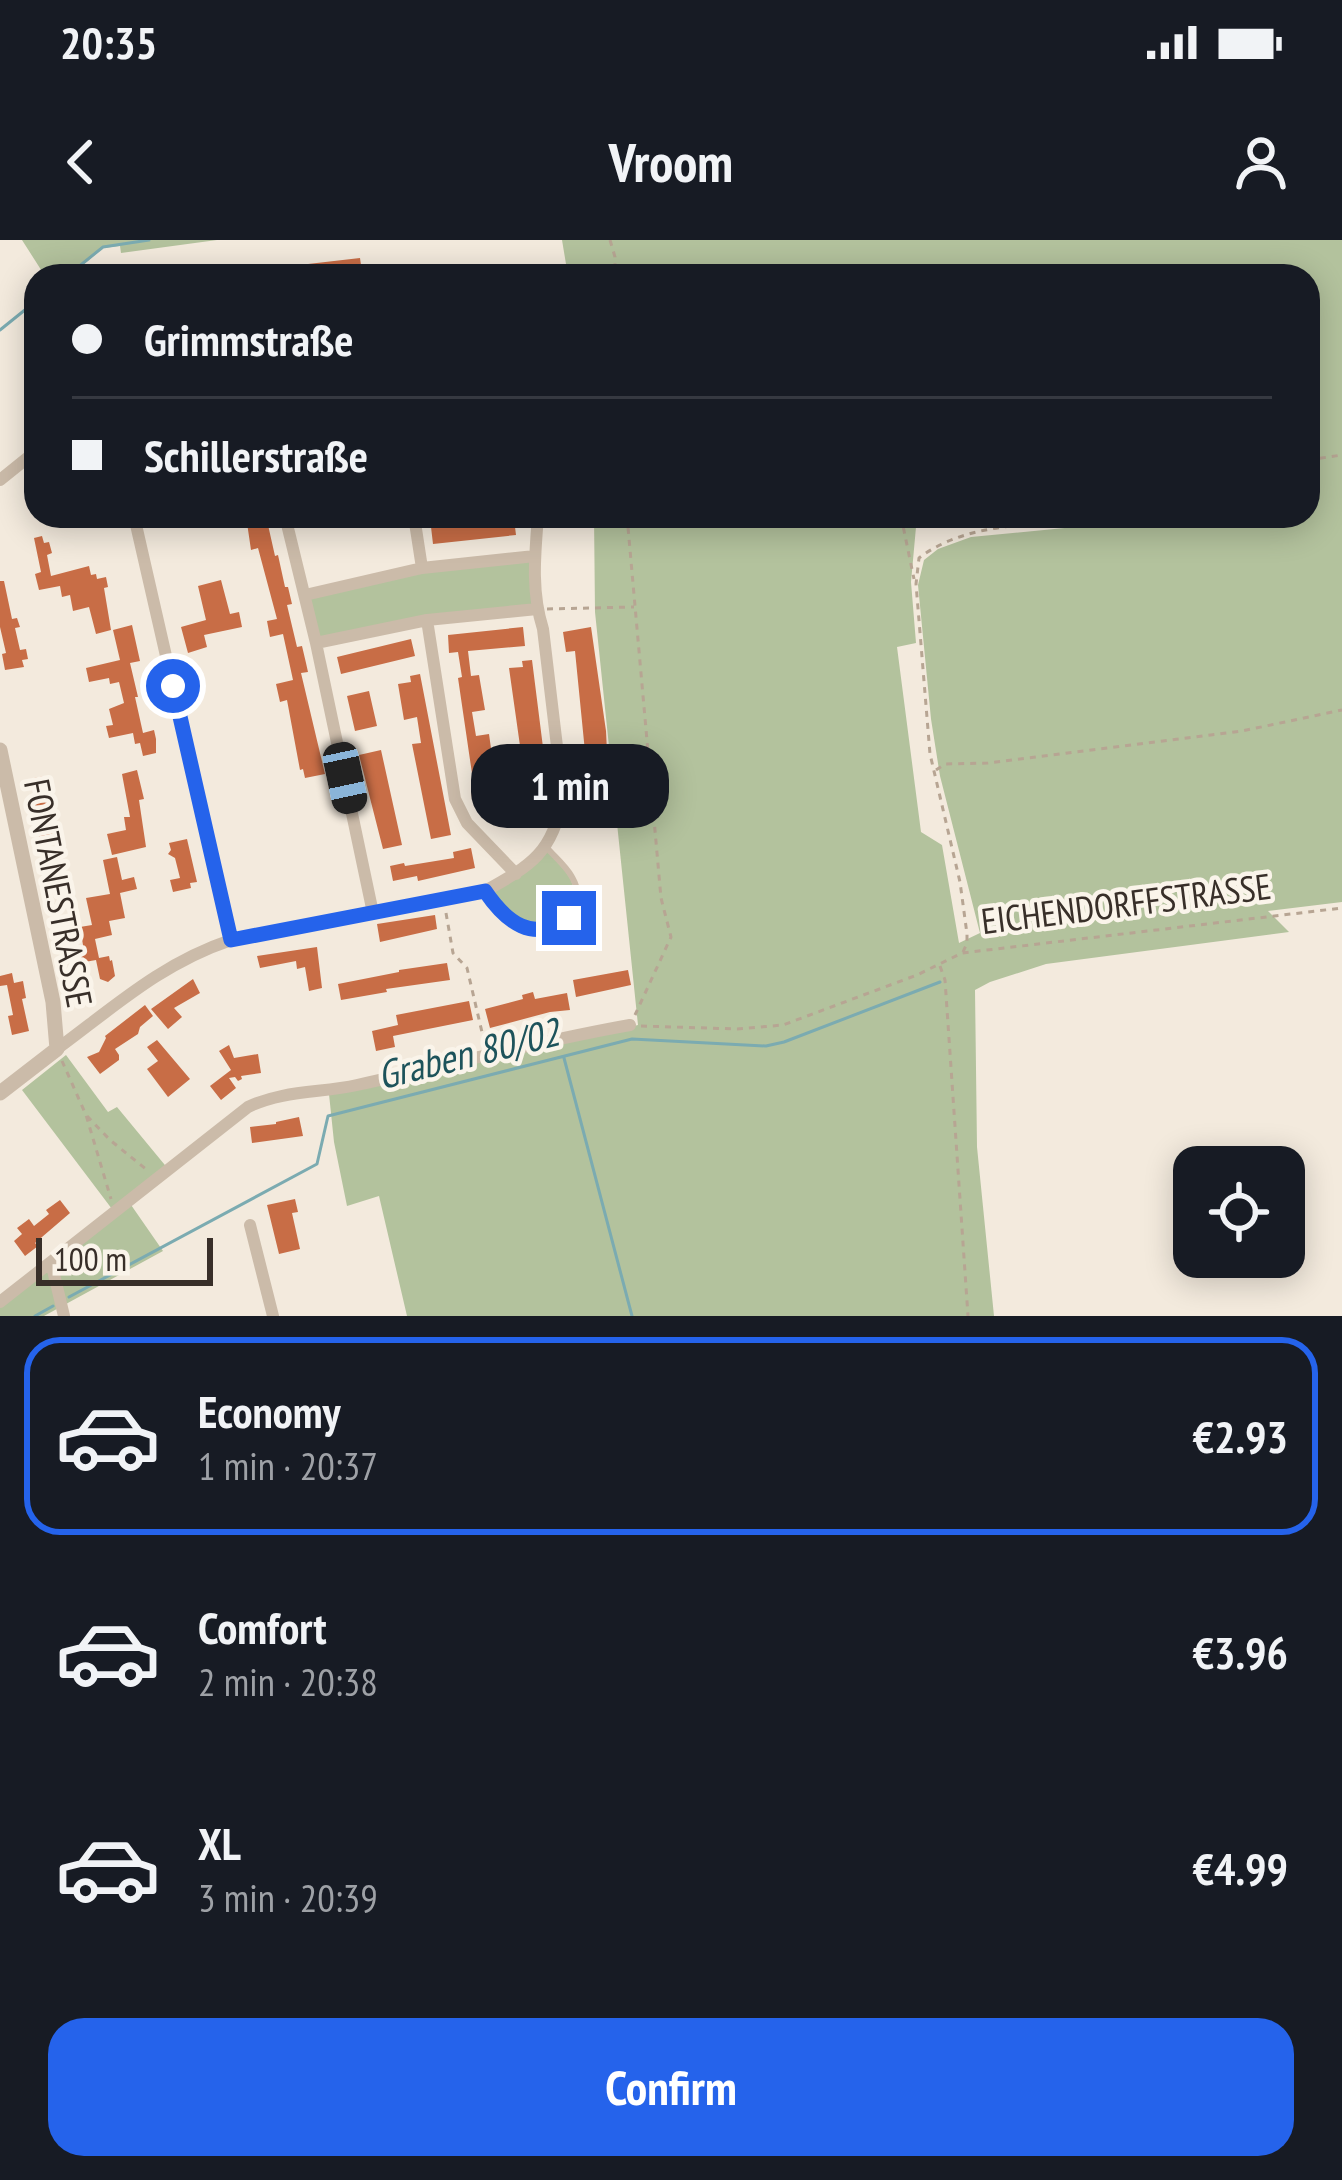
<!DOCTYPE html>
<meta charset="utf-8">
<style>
:root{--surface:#171b24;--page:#242831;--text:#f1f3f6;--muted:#9ea1a6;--line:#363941;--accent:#2563eb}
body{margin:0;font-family:"PT Sans Narrow",sans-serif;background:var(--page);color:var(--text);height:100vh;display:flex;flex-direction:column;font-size:45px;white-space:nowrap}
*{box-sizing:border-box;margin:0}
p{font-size:39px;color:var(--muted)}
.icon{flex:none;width:66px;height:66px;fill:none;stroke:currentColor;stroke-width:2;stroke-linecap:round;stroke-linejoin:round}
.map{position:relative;height:1076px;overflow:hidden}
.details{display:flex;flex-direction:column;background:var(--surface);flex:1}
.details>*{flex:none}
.guide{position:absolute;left:24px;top:24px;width:1296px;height:264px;border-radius:36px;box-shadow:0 6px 30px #0003;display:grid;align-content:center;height:264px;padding:0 48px;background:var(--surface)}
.fabs{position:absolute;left:1173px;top:906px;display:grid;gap:24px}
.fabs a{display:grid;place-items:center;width:132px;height:132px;border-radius:24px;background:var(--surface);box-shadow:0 6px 30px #0003;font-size:60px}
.scale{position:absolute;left:36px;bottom:30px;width:177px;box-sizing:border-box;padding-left:12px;border:6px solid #382f29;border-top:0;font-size:33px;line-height:42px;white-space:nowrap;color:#382f29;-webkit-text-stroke:9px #faf4ea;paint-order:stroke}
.end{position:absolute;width:54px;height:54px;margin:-27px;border:15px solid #2563eb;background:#fff;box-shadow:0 0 0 6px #fff}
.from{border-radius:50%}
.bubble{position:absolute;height:84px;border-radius:36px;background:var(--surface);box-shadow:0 6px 30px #0003;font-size:39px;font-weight:600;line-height:84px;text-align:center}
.car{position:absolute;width:36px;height:72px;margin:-36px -18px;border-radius:15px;box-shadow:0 0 9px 3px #0007;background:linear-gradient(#222 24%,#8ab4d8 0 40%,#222 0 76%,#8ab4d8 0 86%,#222 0)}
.guide b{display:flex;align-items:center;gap:42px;height:114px;font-size:45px}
.guide b+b{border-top:3px solid var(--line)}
.guide i{width:30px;height:30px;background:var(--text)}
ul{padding:21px 0 0;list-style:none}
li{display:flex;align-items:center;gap:36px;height:198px;margin:0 24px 18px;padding:0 24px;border:6px solid transparent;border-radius:36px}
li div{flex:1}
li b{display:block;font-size:45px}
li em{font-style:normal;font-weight:600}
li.on{border-color:var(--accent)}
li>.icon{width:108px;height:108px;stroke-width:1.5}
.button{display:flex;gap:24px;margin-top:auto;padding:24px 48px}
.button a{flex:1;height:138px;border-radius:36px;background:var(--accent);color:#fff;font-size:48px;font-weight:600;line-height:138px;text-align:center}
.status{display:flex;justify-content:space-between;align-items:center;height:84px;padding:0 60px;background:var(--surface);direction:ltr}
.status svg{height:33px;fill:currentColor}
header{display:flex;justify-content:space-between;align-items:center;height:156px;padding:0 48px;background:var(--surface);font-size:54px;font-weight:600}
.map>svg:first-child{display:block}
.green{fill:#b3c29d}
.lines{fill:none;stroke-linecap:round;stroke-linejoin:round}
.stream{stroke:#7babb1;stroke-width:3}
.building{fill:#c86d46}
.path{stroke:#b7a593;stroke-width:3;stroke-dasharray:6 6;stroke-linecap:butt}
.service{stroke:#cbbba9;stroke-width:6}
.minor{stroke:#cbbba9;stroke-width:12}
.tertiary{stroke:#cbbba9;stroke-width:15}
.route{stroke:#2563eb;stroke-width:15}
.labels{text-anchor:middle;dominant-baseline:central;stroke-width:9;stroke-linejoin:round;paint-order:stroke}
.street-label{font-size:36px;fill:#382f29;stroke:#faf4ea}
.water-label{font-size:39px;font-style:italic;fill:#1d535b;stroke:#faf4ea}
</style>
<div class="status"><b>20:35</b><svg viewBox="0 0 49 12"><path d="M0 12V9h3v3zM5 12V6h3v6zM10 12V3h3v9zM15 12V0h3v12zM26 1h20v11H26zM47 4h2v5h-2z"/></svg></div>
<header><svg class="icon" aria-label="back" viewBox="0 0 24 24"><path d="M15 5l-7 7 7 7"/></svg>Vroom<svg class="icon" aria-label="person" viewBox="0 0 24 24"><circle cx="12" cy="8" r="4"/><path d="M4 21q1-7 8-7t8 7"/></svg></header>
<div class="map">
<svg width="1342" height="1076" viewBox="0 0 1342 1076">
<rect width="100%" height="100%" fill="#f3eadd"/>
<!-- green -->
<path class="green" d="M 22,0 L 217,0 L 121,13 L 120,6 L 103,8 L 70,36 L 45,36 Z
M 562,0 L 1342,0 L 1342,662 L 1268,671 L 1289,692 L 1046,724 L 990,742 L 975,750 L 977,907 L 994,1076 L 407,1076 L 379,956 L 347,966 L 334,902 L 329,854 L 518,814 L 638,785 L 595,372 L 594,276 L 1019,276 L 1019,280 L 959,286 L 916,287 L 911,342 L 916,403 L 897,407 L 921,592 L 942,605 L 959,703 L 980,693 L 940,536 L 931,479 L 918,345 L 924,320 L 938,309 L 971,297 L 1085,286 L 1108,282 L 1118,276 L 1308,276 L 1308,36 L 977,36 L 963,27 L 865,29 L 865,36 L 568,36 Z
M 533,317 L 535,368 L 317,401 L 306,355 L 419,330 Z
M 547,610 C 568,634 583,644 568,677 C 527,697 514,685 487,652 Z
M 66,815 L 108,872 L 117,867 L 169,930 L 129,962 L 163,1011 L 44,1076 L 0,1076 L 0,1062 L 115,973 L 22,850 Z"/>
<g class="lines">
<!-- stream -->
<path class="stream" d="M 67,36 L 103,7 L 149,0
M 0,90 L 36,61
M 564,818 L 632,1076
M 69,1057 L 317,924 L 328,876 L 632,799 L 766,806 L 784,802 L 940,742
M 35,1076 L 53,1066"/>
</g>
<!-- building -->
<path class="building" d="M 360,18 L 362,32 L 309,36 L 308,24 Z
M 246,276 L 266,276 L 275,316 L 278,315 L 285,347 L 288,347 L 292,364 L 287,365 L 297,407 L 302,406 L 306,423 L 308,432 L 301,433 L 325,534 L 305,538 L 303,529 L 300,530 L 287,460 L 280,462 L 276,444 L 293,440 L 283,394 L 270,397 L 267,381 L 277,379 L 258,308 L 251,310 Z
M 436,276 L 451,276 L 452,285 L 514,279 L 516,295 L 433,304 L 431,287 L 437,287 Z
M 42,296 L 44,303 L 49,302 L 52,313 L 47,315 L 51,336 L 89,326 L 91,335 L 96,334 L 97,339 L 106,337 L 108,347 L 104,348 L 111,390 L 96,394 L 89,367 L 73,371 L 70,355 L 62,357 L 60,346 L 39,350 L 35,334 L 41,332 L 34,298 Z
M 221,340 L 230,374 L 239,372 L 242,387 L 204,395 L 207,407 L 188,413 L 181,387 L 206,380 L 198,346 Z
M 0,341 L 4,341 L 12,379 L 17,378 L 20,387 L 15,388 L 20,410 L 26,409 L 28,419 L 22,420 L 24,427 L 5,430 L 2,414 L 6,413 L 0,387 Z
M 132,385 L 140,421 L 130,423 L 138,457 L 135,457 L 143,493 L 154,490 L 156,499 L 156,513 L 143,516 L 140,503 L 135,504 L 133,493 L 109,498 L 106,486 L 113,485 L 109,469 L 124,463 L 119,442 L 110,444 L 109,438 L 89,442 L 86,428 L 120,420 L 113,390 Z
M 523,387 L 525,406 L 468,411 L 471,436 L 479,435 L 485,470 L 472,472 L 476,496 L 489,494 L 496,544 L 477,547 L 486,556 L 472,558 L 471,548 L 474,547 L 458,438 L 462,437 L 458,412 L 449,413 L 448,395 Z
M 591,387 L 606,491 L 608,533 L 601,534 L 604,569 L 584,570 L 583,552 L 589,552 L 575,411 L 566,412 L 563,392 Z
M 411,399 L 415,416 L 341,434 L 337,417 Z
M 532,420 L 547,539 L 525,541 L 509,428 L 523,427 L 522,421 Z
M 420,434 L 451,595 L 431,599 L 412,504 L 421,503 L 417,477 L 404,480 L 398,444 L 411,442 L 410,436 Z
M 369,451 L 377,486 L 355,491 L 347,456 Z
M 381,510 L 402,605 L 383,609 L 359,515 Z
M 137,530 L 144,559 L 139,560 L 146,607 L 112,615 L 107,594 L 126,590 L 124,577 L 130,577 L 122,534 Z
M 45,536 L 56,598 L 40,602 L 31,558 L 35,557 L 34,550 L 36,550 L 34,538 Z
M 187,599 L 197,642 L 190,643 L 191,648 L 173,652 L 170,640 L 180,638 L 175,618 L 168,614 L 171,610 L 169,603 Z
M 471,608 L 475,628 L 418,641 L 417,636 L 393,641 L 390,626 L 404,623 L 405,626 L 454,618 L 453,612 Z
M 117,617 L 122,640 L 134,637 L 137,649 L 120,653 L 125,678 L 109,681 L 112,695 L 95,699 L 99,718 L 109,716 L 110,721 L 112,720 L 115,736 L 108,742 L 100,739 L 96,720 L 79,723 L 77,713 L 84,711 L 80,687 L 92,685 L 86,658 L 110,654 L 103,620 Z
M 435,675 L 437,689 L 380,702 L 377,684 Z
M 317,707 L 322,748 L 309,751 L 305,727 L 297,729 L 296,721 L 260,728 L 257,716 Z
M 447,723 L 450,740 L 386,749 L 387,752 L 341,760 L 338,744 L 399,732 L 399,730 Z
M 628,730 L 631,745 L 576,757 L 573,740 Z
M 12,733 L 14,743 L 23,741 L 26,758 L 22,759 L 29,791 L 12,795 L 8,776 L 13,775 L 7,745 L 0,746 L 0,736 Z
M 193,739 L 200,753 L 174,768 L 182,777 L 168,789 L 151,769 Z
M 533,752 L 535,759 L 567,753 L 570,770 L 550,772 L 490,788 L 485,769 L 523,759 L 522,755 Z
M 469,761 L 473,780 L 393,796 L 395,807 L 376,811 L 372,791 L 398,785 L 396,775 Z
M 145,765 L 153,776 L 140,787 L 138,794 L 115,809 L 119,815 L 119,820 L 100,834 L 87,817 L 99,812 L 106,798 L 105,796 Z
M 157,800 L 190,839 L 168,857 L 147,829 L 158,821 L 147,807 Z
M 229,805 L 234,818 L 258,814 L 261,833 L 241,836 L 242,839 L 238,841 L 235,837 L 229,838 L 236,848 L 221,860 L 210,846 L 231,830 L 219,811 Z
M 299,877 L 303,896 L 252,903 L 250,887 L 276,884 L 276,882 Z
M 295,959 L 298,972 L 292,973 L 300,1009 L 279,1014 L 267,965 Z
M 60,960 L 70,973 L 35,1003 L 38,1006 L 25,1016 L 14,1001 L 22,994 L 17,988 L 29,979 L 34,986 L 49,974 L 46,970 Z"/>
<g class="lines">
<!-- path -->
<path class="path" d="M 610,0 L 615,17 L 615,36
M 1308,220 L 1342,215
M 627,276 L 661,658 L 671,697 L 635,775
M 901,276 L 914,339
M 547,369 L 634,367
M 936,530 L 945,524 L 988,523 L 1242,491 L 1342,470
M 446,673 L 453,713 L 467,728 L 485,805
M 963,712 L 967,703 L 967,694 L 960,642 L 930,514 L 916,344 L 919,318 C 969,280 1040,285 1100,281 L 1109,276
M 940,726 L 945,740 L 968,1076
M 641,786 L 737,789 L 783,785 L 917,735 L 962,713 L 1342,668
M 62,821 L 86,875 L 111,959
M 87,876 L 110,900 L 147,930"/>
<!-- service -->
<path class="service" d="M 467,36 L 494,31 L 509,36
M 487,654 C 494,664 501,675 512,682 C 545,702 595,677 572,637 C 566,626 555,617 547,608"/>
<!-- minor -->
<path class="minor" d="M 0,240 L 36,211
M 134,276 L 231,700
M 285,276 L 316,403 L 373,673
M 414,276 L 422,328
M 305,355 L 422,328 L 535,316
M 427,380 L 455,559 L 467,583 L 516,634
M 316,403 L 427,380 L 537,369
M 57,809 C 114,767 162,723 231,700 L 485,651 C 532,625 553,612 563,557 L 543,389 C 531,352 535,314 538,276
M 250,985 L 273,1076
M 51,1022 L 64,1076
M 0,1062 L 248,867 C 283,850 321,853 357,845 C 448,825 539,801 630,785"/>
<!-- tertiary -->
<path class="tertiary" d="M 0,510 L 53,762 L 57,809 L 0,853"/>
</g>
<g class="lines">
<!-- route -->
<path class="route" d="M 173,446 L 231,700 L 485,651 C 506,682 533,704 569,678"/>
</g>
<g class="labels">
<!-- street labels -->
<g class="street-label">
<text transform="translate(59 653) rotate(79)">FONTANESTRASSE</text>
<text transform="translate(1126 663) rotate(-7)">EICHENDORFFSTRASSE</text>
</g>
<!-- water labels -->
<g class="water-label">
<text transform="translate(468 813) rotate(-14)">Graben 80/02</text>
</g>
</g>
</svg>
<div class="fabs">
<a><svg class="icon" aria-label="locate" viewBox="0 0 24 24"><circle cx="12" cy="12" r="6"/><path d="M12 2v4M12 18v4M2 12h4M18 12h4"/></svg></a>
</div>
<div class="scale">100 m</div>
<i class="end from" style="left:173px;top:446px"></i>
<i class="end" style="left:569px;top:678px"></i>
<div class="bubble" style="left:471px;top:504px;width:198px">1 min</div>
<i class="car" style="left:345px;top:538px;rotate:168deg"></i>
<div class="guide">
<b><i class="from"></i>Grimmstraße</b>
<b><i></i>Schillerstraße</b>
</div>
</div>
<section class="details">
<ul>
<li class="on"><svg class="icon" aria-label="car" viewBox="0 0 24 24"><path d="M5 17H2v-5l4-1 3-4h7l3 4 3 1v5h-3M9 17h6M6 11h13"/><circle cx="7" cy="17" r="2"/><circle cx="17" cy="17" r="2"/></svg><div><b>Economy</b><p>1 min · 20:37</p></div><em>€2.93</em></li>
<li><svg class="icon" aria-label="car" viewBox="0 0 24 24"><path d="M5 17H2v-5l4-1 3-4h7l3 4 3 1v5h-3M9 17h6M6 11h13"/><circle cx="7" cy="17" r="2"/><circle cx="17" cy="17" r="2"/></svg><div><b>Comfort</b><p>2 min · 20:38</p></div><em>€3.96</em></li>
<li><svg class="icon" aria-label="car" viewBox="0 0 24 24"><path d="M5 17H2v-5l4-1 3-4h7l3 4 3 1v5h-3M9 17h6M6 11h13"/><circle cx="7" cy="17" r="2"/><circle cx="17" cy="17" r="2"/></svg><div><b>XL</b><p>3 min · 20:39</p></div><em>€4.99</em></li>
</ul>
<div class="button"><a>Confirm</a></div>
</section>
